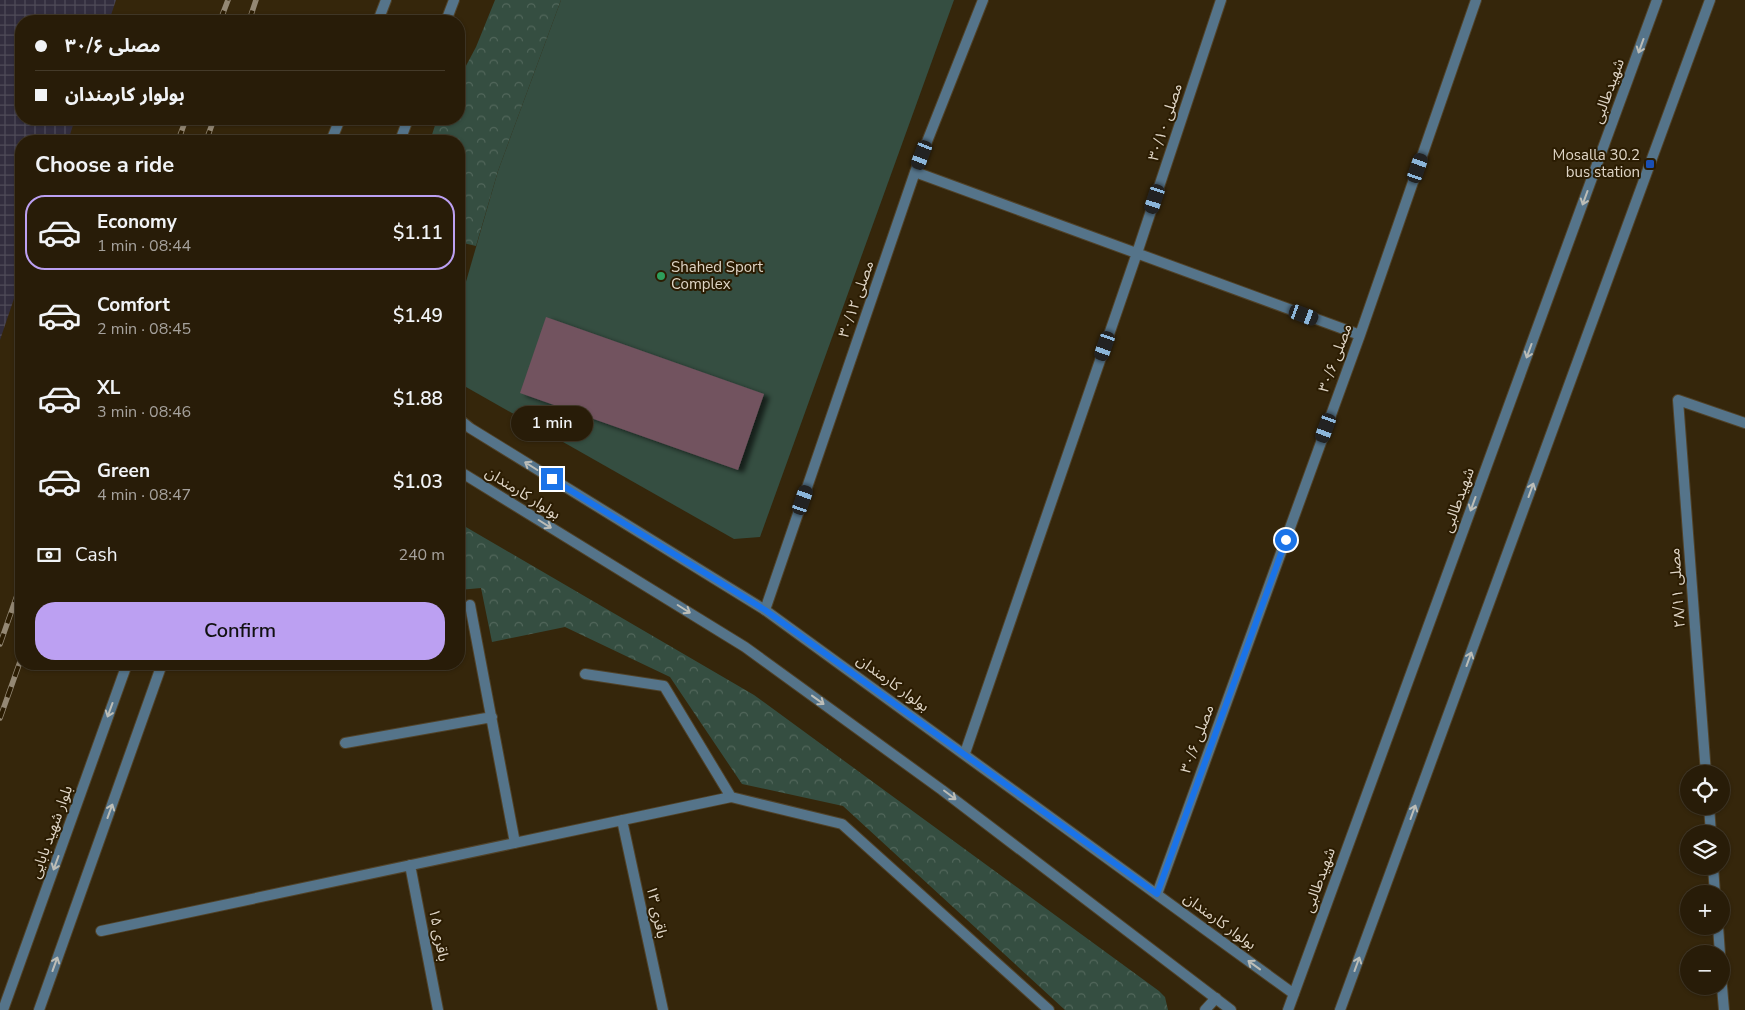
<!DOCTYPE html>
<meta charset="utf-8">
<style>
:root{--surface:#281c08;--page:#302512;--text:#f1f3f6;--muted:#a5a19c;--line:#443a29;--accent:#bca0f2}
body{margin:0;font-family:"Nunito Sans","Noto Sans Arabic",sans-serif;background:var(--page);color:var(--text);height:100vh;display:flex;flex-direction:column;font-size:19px;white-space:nowrap}
*{box-sizing:border-box;margin:0}
p{font-size:16px;color:var(--muted)}
.icon{flex:none;width:28px;height:28px;fill:none;stroke:currentColor;stroke-width:2;stroke-linecap:round;stroke-linejoin:round}
.map{position:relative;flex:1;overflow:hidden}
.sheet{position:absolute;left:15px;top:135px;width:450px;height:535px;display:flex;flex-direction:column;background:var(--surface);border-radius:20px;box-shadow:0 1px 4px #0004,0 0 0 1px var(--line)}
.sheet>*{flex:none}
.guide{position:absolute;left:15px;top:15px;width:450px;height:110px;border-radius:20px;box-shadow:0 1px 4px #0004,0 0 0 1px var(--line);display:grid;align-content:center;height:110px;padding:0 20px;background:var(--surface)}
.tools{position:absolute;left:1680px;top:765px;display:grid;gap:10px}
.tools a{display:grid;place-items:center;width:50px;height:50px;border-radius:50%;background:var(--surface);box-shadow:0 1px 4px #0004,0 0 0 1px var(--line);font-size:25px}
.end{position:absolute;width:22px;height:22px;margin:-11px;border:6px solid #1a73e8;background:#fff;box-shadow:0 0 0 2px #fff}
.from{border-radius:50%}
.bubble{position:absolute;height:35px;border-radius:18px;background:var(--surface);box-shadow:0 1px 4px #0004,0 0 0 1px var(--line);font-size:16px;font-weight:600;line-height:35px;text-align:center}
.car{position:absolute;width:15px;height:30px;margin:-15px -8px;border-radius:6px;box-shadow:0 0 4px 1px #0007;background:linear-gradient(#222 24%,#8ab4d8 0 40%,#222 0 76%,#8ab4d8 0 86%,#222 0)}
.guide b{display:flex;align-items:center;gap:18px;height:48px;font-size:19px}
.guide b+b{border-top:1px solid var(--line)}
.guide i{width:12px;height:12px;background:var(--text)}
ul{padding:0;list-style:none}
li{display:flex;align-items:center;gap:15px;height:75px;margin:0 10px 8px;padding:0 10px;border:2px solid transparent;border-radius:20px}
li div{flex:1}
li b{display:block;font-size:19px}
li em{font-style:normal;font-weight:600}
li.selected{border-color:var(--accent)}
li>.icon{width:45px;height:45px;stroke-width:1.5}
h2{padding:0 20px;font-size:22px;line-height:60px}
.pay{display:flex;align-items:center;gap:12px;height:55px;padding:0 20px;font-size:19px}
.pay p{margin-inline-start:auto}
.action{display:flex;gap:10px;margin-top:auto;padding:10px 20px}
.action a{flex:1;height:58px;border-radius:20px;background:var(--accent);color:#111;font-size:20px;font-weight:600;line-height:58px;text-align:center}
.map>svg:first-child{display:block}
.industrial{fill:url(#industrial-grid)}
.forest{fill:url(#forest-crowns)}
.pitch{fill:#354e41}
.building{fill:#72525f;filter:url(#shadow)}
.lines{fill:none;stroke-linecap:round;stroke-linejoin:round}
.minor-casing{stroke:#504229;stroke-width:12}
.tertiary-casing{stroke:#504229;stroke-width:12}
.minor{stroke:#55748a;stroke-width:10}
.tertiary{stroke:#55748a;stroke-width:10}
.rail-casing{stroke:#948874;stroke-width:5.5}
.rail{stroke:#2b1c02;stroke-width:4;stroke-dasharray:11;stroke-linecap:butt}
.oneway{stroke:#bcbdb7}
.route{stroke:#1a73e8;stroke-width:6}
.transit-dot{fill:#1a4fb4;stroke:#2b1c02;stroke-width:2}
.leisure-dot{fill:#2e9e5b;stroke:#2b1c02;stroke-width:2}
.labels{text-anchor:middle;dominant-baseline:central;stroke-width:4;stroke-linejoin:round;paint-order:stroke}
.street-label{font-size:15px;fill:#dfd5c6;stroke:#2b1c02}
.poi-label{font-size:15px;fill:#dfd5c6;stroke:#2b1c02;text-anchor:end}
</style>
<div class="map">
<svg width="1745" height="1010" viewBox="0 0 1745 1010">
<defs>
<pattern id="industrial-grid" width="8" height="8" patternUnits="userSpaceOnUse" patternTransform="scale(1.25)"><rect width="8" height="8" fill="#322d3e"/><path d="M0 4h8M4 0v8" fill="none" stroke="#4f4b58"/></pattern>
<pattern id="forest-crowns" width="20" height="18" patternUnits="userSpaceOnUse" patternTransform="scale(1.25)"><rect width="20" height="18" fill="#354e41"/><path d="M2 6a3 3 0 1 1 6 0M12 15a3 3 0 1 1 6 0" fill="none" stroke="#52675b"/></pattern>
<filter id="shadow"><feDropShadow dx="5.5" dy="3" stdDeviation="2.5" flood-color="#0009"/></filter>
</defs>
<rect width="100%" height="100%" fill="#35260b"/>
<!-- industrial -->
<path class="industrial" d="M 0,0 L 116,0 L 109,21 L 21,21 L 21,119 L 75,119 L 68,141 L 21,141 L 21,278 L 0,340 Z"/>
<!-- forest -->
<path class="forest" d="M 495,0 L 561,0 L 498,171 L 476,246 L 459,242 L 459,141 L 430,141 L 437,119 L 459,119 L 459,79 L 476,47 Z
M 459,523 L 754,695 L 1159,991 L 1165,997 L 1168,1010 L 1065,1010 L 843,806 L 742,784 L 670,677 L 565,627 L 492,642 L 481,588 L 459,590 Z"/>
<!-- pitch -->
<path class="pitch" d="M 561,0 L 954,0 L 760,537 L 734,539 L 459,383 L 459,306 L 498,171 Z"/>
<!-- building -->
<path class="building" d="M 546,317 L 764,394 L 738,470 L 520,393 Z"/>
<g class="lines">
<!-- minor casing -->
<g class="minor-casing">
<path id="minor" d="M 915,172 L 1360,335
M 470,605 L 515,843
M 765,610 L 915,172 L 983,0
M 585,674 L 664,686 L 731,797 L 842,824 L 1049,1010
M 345,743 L 492,717
M 965,753 L 1137,253 L 1221,0
M 1706,774 L 1678,400 L 1745,423
M 1709,806 L 1711,834
M 622,820 L 663,1010
M 410,865 L 438,1010
M 1713,866 L 1715,894
M 1157,894 L 1360,335 L 1476,0
M 1718,926 L 1720,954
M 101,931 L 731,797
M 1721,975 L 1724,1010
M 1205,1010 L 1216,998"/>
</g>
<!-- tertiary casing -->
<g class="tertiary-casing">
<path id="tertiary" d="M 378,21 L 386,0
M 446,21 L 454,0
M 331,141 L 340,119
M 400,141 L 408,119
M 459,419 L 470,428 L 765,610 L 1294,994
M 459,471 L 745,647 L 942,790 L 1231,1010
M 3,1010 L 127,664
M 39,1010 L 162,664
M 1288,1010 L 1657,0
M 1340,1010 L 1710,0"/>
</g>
<!-- minor -->
<use href="#minor" class="minor"/>
<!-- tertiary -->
<use href="#tertiary" class="tertiary"/>
<!-- rail casing -->
<g class="rail-casing">
<path id="rail" d="M 220,21 L 228,0
M 249,21 L 256,0
M 178,141 L 186,119
M 206,141 L 214,119
M 0,644 L 21,584
M 0,718 L 21,659"/>
</g>
<!-- rail -->
<use href="#rail" class="rail"/>
</g>
<!-- one-way arrows -->
<defs><path id="oneway-shaft" d="M-6 0H5M1.5-3L5.5 0L1.5 3" fill="none" stroke-width="1.6" stroke-linecap="round" stroke-linejoin="round" transform="scale(1.25)"/></defs>
<g class="oneway">
<use href="#oneway-shaft" transform="translate(1641 46) rotate(110)"/>
<use href="#oneway-shaft" transform="translate(1585 198) rotate(110)"/>
<use href="#oneway-shaft" transform="translate(1529 351) rotate(110)"/>
<use href="#oneway-shaft" transform="translate(531 466) rotate(-148)"/>
<use href="#oneway-shaft" transform="translate(1531 490) rotate(-70)"/>
<use href="#oneway-shaft" transform="translate(1473 504) rotate(110)"/>
<use href="#oneway-shaft" transform="translate(545 524) rotate(32)"/>
<use href="#oneway-shaft" transform="translate(684 609) rotate(32)"/>
<use href="#oneway-shaft" transform="translate(1469 659) rotate(-70)"/>
<use href="#oneway-shaft" transform="translate(818 700) rotate(36)"/>
<use href="#oneway-shaft" transform="translate(110 710) rotate(110)"/>
<use href="#oneway-shaft" transform="translate(950 795) rotate(37)"/>
<use href="#oneway-shaft" transform="translate(110 811) rotate(-70)"/>
<use href="#oneway-shaft" transform="translate(1413 812) rotate(-70)"/>
<use href="#oneway-shaft" transform="translate(56 863) rotate(110)"/>
<use href="#oneway-shaft" transform="translate(55 964) rotate(-70)"/>
<use href="#oneway-shaft" transform="translate(1357 964) rotate(-70)"/>
<use href="#oneway-shaft" transform="translate(1254 965) rotate(-144)"/>
</g>
<g class="lines">
<!-- route -->
<path class="route" d="M 552,479 L 765,610 L 1157,894 L 1286,540"/>
</g>
<!-- markers -->
<rect class="transit-dot" x="1645" y="159" width="10" height="10" rx="2.5"/>
<circle class="leisure-dot" cx="661" cy="276" r="5"/>
<g class="labels">
<!-- street labels -->
<g class="street-label">
<text transform="translate(1608 91) rotate(-70)">شهیدطالبی</text>
<text transform="translate(1165 122) rotate(-72)">مصلی ۳۰/۱۰</text>
<text transform="translate(856 299) rotate(-71)">مصلی ۳۰/۱۲</text>
<text transform="translate(1335 358) rotate(-70)">مصلی ۳۰/۶</text>
<text transform="translate(523 493) rotate(32)">بولوار کارمندان</text>
<text transform="translate(1458 500) rotate(-70)">شهیدطالبی</text>
<text transform="translate(1677 588) rotate(-94)">مصلی ۲۸/۱۱</text>
<text transform="translate(893 683) rotate(36)">بولوار کارمندان</text>
<text transform="translate(1197 739) rotate(-70)">مصلی ۳۰/۶</text>
<text transform="translate(51 832) rotate(-70)">بلوار شهید بابایی</text>
<text transform="translate(1319 880) rotate(-70)">شهیدطالبی</text>
<text transform="translate(657 912) rotate(78)">باقری ۱۳</text>
<text transform="translate(1220 921) rotate(36)">بولوار کارمندان</text>
<text transform="translate(439 935) rotate(79)">باقری ۱۵</text>
</g>
<!-- poi labels -->
<g class="poi-label">
<text x="1640" y="155">Mosalla 30.2<tspan x="1640" dy="17">bus station</tspan></text>
<text x="671" y="267" text-anchor="start">Shahed Sport<tspan x="671" dy="17">Complex</tspan></text>
</g>
</g>
</svg>
<div class="tools">
<a><svg class="icon" aria-label="locate" viewBox="0 0 24 24"><circle cx="12" cy="12" r="6"/><path d="M12 2v4M12 18v4M2 12h4M18 12h4"/></svg></a>
<a><svg class="icon" aria-label="layers" viewBox="0 0 24 24"><path d="M12 4l9 5-9 5-9-5zM3 14l9 5 9-5"/></svg></a>
<a>+</a>
<a>−</a>
</div>
<i class="end from" style="left:1286px;top:540px"></i>
<i class="end" style="left:552px;top:479px"></i>
<div class="bubble" style="left:511px;top:406px;width:82px">1 min</div>
<i class="car" style="left:922px;top:155px;rotate:201deg"></i>
<i class="car" style="left:1418px;top:168px;rotate:19deg"></i>
<i class="car" style="left:1155px;top:199px;rotate:198deg"></i>
<i class="car" style="left:1304px;top:315px;rotate:110deg"></i>
<i class="car" style="left:1105px;top:346px;rotate:199deg"></i>
<i class="car" style="left:1326px;top:428px;rotate:200deg"></i>
<i class="car" style="left:803px;top:500px;rotate:19deg"></i>
<div class="guide">
<b><i class="from"></i>مصلی ۳۰/۶</b>
<b><i></i>بولوار کارمندان</b>
</div>
<section class="sheet">
<h2>Choose a ride</h2>
<ul>
<li class="selected"><svg class="icon" aria-label="car" viewBox="0 0 24 24"><path d="M5 17H2v-5l4-1 3-4h7l3 4 3 1v5h-3M9 17h6M6 11h13"/><circle cx="7" cy="17" r="2"/><circle cx="17" cy="17" r="2"/></svg><div><b>Economy</b><p>1 min · 08:44</p></div><em>$1.11</em></li>
<li><svg class="icon" aria-label="car" viewBox="0 0 24 24"><path d="M5 17H2v-5l4-1 3-4h7l3 4 3 1v5h-3M9 17h6M6 11h13"/><circle cx="7" cy="17" r="2"/><circle cx="17" cy="17" r="2"/></svg><div><b>Comfort</b><p>2 min · 08:45</p></div><em>$1.49</em></li>
<li><svg class="icon" aria-label="car" viewBox="0 0 24 24"><path d="M5 17H2v-5l4-1 3-4h7l3 4 3 1v5h-3M9 17h6M6 11h13"/><circle cx="7" cy="17" r="2"/><circle cx="17" cy="17" r="2"/></svg><div><b>XL</b><p>3 min · 08:46</p></div><em>$1.88</em></li>
<li><svg class="icon" aria-label="car" viewBox="0 0 24 24"><path d="M5 17H2v-5l4-1 3-4h7l3 4 3 1v5h-3M9 17h6M6 11h13"/><circle cx="7" cy="17" r="2"/><circle cx="17" cy="17" r="2"/></svg><div><b>Green</b><p>4 min · 08:47</p></div><em>$1.03</em></li>
</ul>
<div class="pay"><svg class="icon" aria-label="cash" viewBox="0 0 24 24"><path d="M3 7h18v10H3z"/><circle cx="12" cy="12" r="2"/></svg>Cash<p>240 m</p></div>
<div class="action"><a>Confirm</a></div>
</section>
</div>
